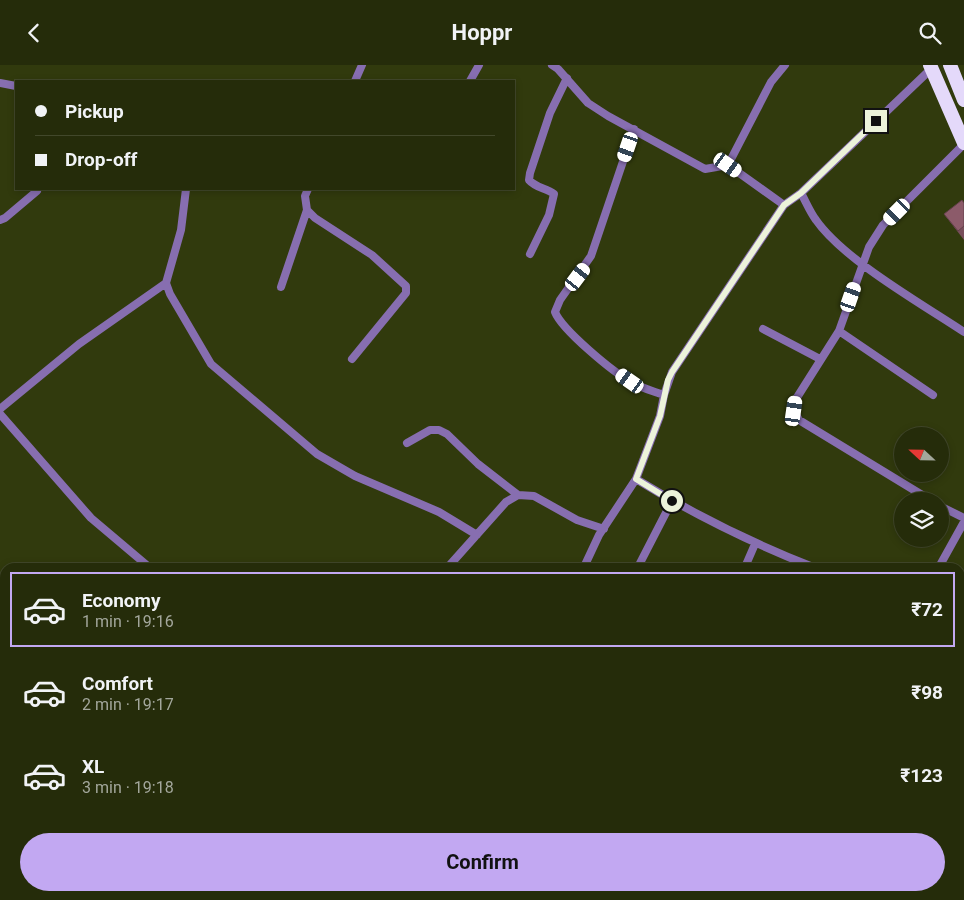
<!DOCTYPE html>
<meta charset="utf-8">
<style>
:root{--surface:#252c0a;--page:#2d3413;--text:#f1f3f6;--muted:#a3a79c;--line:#42482b;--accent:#c2a8f2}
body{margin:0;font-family:Roboto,sans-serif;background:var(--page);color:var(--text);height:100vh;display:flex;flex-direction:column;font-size:19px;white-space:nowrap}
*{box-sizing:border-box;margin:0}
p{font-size:16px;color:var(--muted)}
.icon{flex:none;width:28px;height:28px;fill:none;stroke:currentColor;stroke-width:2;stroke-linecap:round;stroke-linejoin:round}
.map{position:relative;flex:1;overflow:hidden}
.side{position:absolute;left:0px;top:498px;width:965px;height:338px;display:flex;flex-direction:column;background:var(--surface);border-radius:15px 15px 0 0;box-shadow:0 2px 8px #0003,0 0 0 1px var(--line)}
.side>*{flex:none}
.guide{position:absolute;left:15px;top:15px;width:500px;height:110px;border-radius:0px;box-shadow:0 2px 8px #0003,0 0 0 1px var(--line);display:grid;align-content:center;height:110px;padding:0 20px;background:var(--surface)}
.needle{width:32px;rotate:292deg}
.fabs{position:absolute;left:894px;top:362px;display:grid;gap:10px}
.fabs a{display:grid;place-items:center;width:55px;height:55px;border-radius:50%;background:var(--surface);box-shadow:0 2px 8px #0003,0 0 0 1px var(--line);font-size:25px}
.end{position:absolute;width:22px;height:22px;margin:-11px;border:6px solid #ecf3da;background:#111;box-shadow:0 0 0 2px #111}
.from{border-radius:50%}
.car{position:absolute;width:15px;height:30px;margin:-15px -8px;border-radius:6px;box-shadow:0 0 4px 1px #0007;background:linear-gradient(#fff 24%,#345 0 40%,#fff 0 76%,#345 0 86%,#fff 0)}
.guide b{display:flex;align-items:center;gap:18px;height:48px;font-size:19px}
.guide b+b{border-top:1px solid var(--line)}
.guide i{width:12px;height:12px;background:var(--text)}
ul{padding:9px 0 0;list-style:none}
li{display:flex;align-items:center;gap:15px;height:75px;margin:0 10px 8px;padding:0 10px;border:2px solid transparent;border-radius:0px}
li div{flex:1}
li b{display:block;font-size:19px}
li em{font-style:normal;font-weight:700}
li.current{border-color:var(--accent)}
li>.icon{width:45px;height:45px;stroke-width:1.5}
.button{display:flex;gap:10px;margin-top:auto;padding:10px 20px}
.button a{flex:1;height:58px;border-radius:30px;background:var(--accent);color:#111;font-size:20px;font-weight:700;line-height:58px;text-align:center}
header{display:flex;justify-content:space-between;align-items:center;height:65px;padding:0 20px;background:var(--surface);font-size:22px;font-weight:700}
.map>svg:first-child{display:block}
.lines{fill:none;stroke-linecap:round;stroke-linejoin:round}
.street{stroke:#876eb0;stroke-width:8}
.highway{stroke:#e4d9fa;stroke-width:14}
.wall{fill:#784e5b}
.building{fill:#8c5b6a;stroke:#62404a}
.route{stroke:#ecf3da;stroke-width:6}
</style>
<header><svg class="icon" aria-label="back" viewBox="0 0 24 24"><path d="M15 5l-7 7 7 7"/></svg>Hoppr<svg class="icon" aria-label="search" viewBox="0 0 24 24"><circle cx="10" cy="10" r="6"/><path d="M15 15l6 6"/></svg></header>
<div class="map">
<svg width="964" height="835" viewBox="0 0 964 835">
<rect width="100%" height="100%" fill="#313a0d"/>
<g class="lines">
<!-- street -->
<path class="street" d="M 552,0 L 558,4 L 588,38 L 608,51 L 705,104 L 728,100 L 784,140
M 355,16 L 362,0
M 470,16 L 479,0
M 0,18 L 16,21
M 634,64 L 591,191 L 560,235 L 555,247 C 562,265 613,307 631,317 C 641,323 653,326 664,330
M 728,100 L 771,17 L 785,0
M 186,124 L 181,165 L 166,218 L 170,229 L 211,299 L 317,389 L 355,411 L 439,447 L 477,470
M 308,124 L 305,131 L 307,145 L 315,153 L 372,190 L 406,221 L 406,228 L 352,294
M 801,128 C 806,137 810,147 816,155 C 844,195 922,239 964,267
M 0,155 L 5,153 L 37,126
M 530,189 L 549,150 L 554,129 C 546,123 536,123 529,115 L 530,108 L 550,48 L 567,13
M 281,222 L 307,145
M 763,264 L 820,294
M 839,266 L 933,330
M 0,344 L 79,279 L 166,218
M 0,349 L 91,453 L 149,502
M 407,378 L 430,365 L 439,365 L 447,369 L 478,399 L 518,430
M 636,414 C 693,449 752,478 813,502
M 932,436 L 799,355 L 794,346 L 796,334 L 839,266 L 869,182 L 883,160 L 964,79
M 940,441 L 964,453
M 448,502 L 506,437 L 518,430 L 534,431 L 577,455 L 604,464
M 584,502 L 599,470 L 636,414 L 660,351 L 664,330 L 672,307 L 784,140 L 801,128 L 931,4
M 638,502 L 672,436
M 745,502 L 755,479
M 939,502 L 964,457
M 0,571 L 5,572
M 960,572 L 963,564
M 960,730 L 964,732
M 0,763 L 5,758
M 329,830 L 330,835
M 625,830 L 637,835
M 142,831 L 150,835
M 210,835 L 211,830
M 731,835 L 733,830
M 859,835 L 861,830"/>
<!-- highway -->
<path class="highway" d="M 930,0 L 964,78
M 950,0 L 964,35"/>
</g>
<!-- wall -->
<path class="wall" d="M 964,138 L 964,175 L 944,149 Z"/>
<!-- building -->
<path class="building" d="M 962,135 L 964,138 L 964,161 L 958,166 L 944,149 Z"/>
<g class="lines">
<!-- route -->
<path class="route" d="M 672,436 L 636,414 L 660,351 L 668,315 L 672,307 L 784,140 L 801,128 L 876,56"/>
</g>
</svg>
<div class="fabs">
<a><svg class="needle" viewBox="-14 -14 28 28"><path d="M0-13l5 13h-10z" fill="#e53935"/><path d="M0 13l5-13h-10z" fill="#a3a79c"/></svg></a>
<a><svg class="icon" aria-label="layers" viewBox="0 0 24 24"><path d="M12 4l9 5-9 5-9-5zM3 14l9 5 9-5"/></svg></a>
</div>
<i class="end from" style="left:672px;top:436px"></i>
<i class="end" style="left:876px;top:56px"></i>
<i class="car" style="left:628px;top:82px;rotate:199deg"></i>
<i class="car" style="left:728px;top:100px;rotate:125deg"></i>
<i class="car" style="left:897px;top:147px;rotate:225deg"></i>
<i class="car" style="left:578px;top:212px;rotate:37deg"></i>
<i class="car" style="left:851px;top:232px;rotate:19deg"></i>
<i class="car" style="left:630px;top:316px;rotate:305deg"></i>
<i class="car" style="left:794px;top:346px;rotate:8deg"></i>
<div class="guide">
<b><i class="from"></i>Pickup</b>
<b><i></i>Drop-off</b>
</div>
<section class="side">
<ul>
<li class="current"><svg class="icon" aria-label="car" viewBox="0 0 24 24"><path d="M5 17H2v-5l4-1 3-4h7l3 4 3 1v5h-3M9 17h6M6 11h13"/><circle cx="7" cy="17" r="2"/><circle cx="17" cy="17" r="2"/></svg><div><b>Economy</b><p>1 min · 19:16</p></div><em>₹72</em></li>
<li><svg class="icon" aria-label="car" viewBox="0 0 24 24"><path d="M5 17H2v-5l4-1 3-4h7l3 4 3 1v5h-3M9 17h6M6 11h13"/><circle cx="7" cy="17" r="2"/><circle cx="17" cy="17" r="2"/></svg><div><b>Comfort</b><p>2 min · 19:17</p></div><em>₹98</em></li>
<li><svg class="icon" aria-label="car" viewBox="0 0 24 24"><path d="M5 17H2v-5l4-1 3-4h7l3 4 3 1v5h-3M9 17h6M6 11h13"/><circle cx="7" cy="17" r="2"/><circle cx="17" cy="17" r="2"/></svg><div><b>XL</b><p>3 min · 19:18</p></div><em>₹123</em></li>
</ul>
<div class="button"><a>Confirm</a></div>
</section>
</div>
